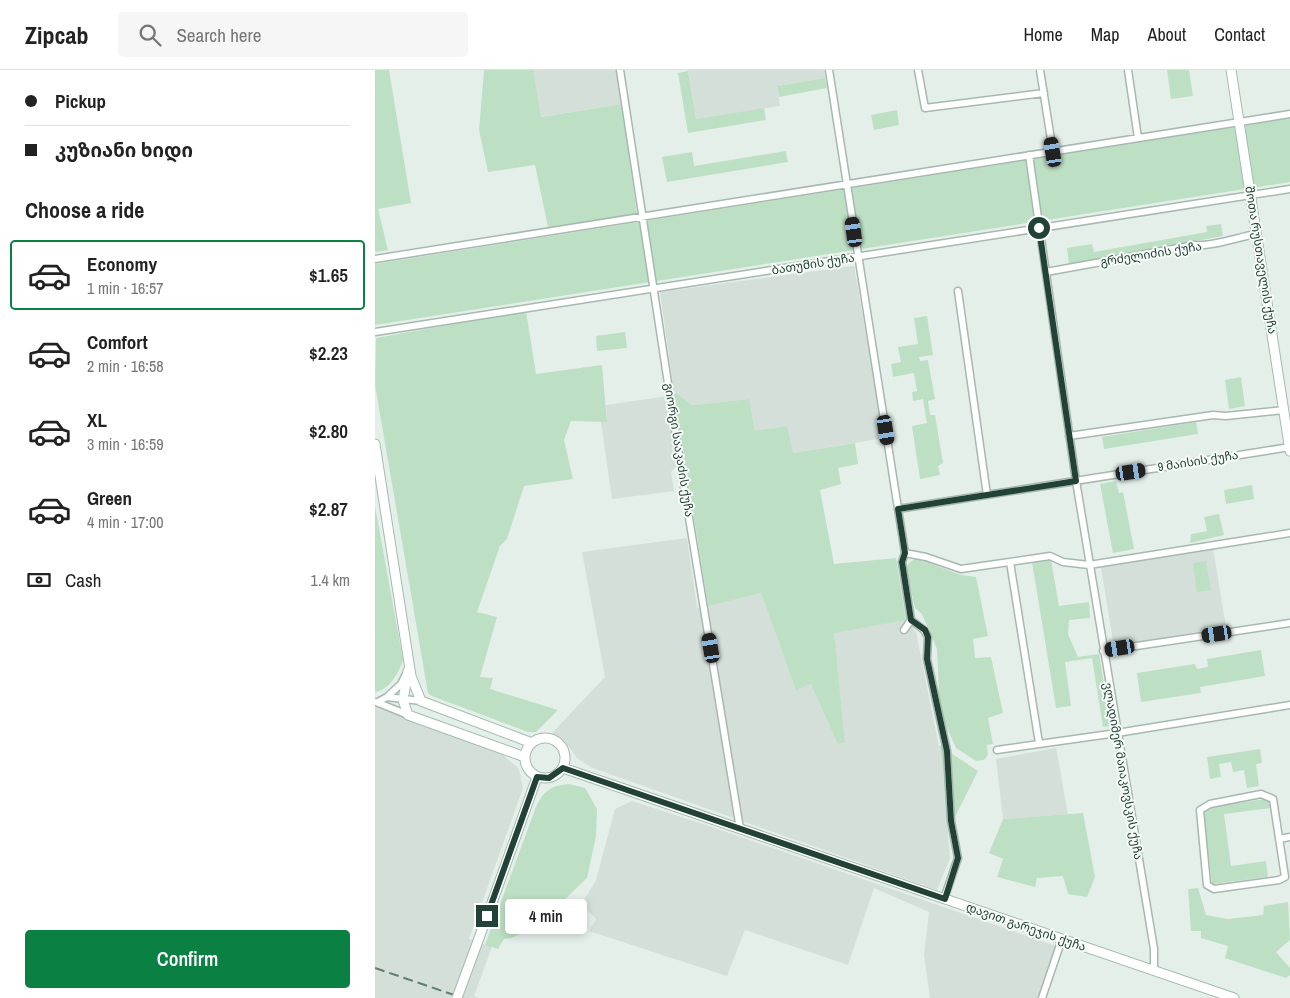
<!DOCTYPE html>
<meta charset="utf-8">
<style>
:root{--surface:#fff;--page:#f6f6f6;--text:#222;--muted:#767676;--line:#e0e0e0;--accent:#0b8043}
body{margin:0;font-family:"Archivo Narrow","Noto Sans Georgian",sans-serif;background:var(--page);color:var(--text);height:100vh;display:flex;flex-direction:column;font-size:19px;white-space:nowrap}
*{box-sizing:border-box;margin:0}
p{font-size:16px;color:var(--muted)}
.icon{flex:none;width:28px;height:28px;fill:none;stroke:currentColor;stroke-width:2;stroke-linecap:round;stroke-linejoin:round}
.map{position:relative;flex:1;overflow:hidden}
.details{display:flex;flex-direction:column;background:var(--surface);width:375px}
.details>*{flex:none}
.hud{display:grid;align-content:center;height:110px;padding:0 25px;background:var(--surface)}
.end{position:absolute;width:22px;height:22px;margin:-11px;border:6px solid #234237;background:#fff;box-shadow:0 0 0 2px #fff}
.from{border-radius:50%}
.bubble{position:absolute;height:35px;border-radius:5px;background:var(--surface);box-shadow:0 2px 8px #0003;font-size:16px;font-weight:600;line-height:35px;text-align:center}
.car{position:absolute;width:15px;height:30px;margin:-15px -8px;border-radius:6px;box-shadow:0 0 4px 1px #0007;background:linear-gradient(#222 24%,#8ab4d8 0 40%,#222 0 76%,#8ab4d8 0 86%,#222 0)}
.hud b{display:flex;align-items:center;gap:18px;height:48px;font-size:19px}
.hud b+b{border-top:1px solid var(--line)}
.hud i{width:12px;height:12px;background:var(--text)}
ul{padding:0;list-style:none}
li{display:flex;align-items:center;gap:15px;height:70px;margin:0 10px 8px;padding:0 15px;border:2px solid transparent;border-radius:5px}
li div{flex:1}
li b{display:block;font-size:19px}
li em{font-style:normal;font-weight:600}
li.selected{border-color:var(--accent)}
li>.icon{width:45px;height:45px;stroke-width:1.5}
h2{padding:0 25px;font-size:22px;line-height:60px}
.pay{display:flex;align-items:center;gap:12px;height:55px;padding:0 25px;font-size:19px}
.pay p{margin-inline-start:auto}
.primary-button{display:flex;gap:10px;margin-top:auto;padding:10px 25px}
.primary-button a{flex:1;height:58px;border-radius:5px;background:var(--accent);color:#fff;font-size:20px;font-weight:600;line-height:58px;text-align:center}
header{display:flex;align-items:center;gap:30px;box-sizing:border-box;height:70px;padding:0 25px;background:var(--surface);border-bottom:1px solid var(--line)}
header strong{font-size:24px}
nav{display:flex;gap:28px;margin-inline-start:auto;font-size:18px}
.search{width:350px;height:45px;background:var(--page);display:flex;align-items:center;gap:12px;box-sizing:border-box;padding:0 18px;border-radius:5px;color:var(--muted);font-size:19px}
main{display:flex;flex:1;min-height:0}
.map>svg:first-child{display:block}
.built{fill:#d3dfd8}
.green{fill:#bde0c4}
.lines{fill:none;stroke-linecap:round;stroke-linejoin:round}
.street-casing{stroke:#a7b8b1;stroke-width:9}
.secondary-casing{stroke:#a3bbb1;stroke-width:11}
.street{stroke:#fff;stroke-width:6}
.secondary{stroke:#fff;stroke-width:9}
.rail{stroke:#5e7d72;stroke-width:2;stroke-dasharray:10 5;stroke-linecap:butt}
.secondary-bridge-casing{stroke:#a3bbb1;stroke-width:11;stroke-linecap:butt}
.secondary-bridge{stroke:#fff;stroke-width:9}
.route{stroke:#234237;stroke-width:6}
.labels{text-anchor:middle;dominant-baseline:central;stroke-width:4;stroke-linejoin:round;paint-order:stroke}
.street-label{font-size:12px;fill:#234237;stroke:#f6fbf8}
</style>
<header>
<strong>Zipcab</strong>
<div class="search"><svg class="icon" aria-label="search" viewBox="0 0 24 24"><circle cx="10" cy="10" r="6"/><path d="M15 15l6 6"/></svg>Search here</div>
<nav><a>Home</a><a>Map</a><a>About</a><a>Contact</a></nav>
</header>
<main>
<section class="details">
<div class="hud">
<b><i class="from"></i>Pickup</b>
<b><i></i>კუზიანი ხიდი</b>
</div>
<h2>Choose a ride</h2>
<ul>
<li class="selected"><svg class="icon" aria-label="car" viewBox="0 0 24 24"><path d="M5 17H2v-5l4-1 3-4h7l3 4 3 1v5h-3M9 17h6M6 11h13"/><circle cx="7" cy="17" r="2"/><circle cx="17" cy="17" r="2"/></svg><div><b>Economy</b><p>1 min · 16:57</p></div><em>$1.65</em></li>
<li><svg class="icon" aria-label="car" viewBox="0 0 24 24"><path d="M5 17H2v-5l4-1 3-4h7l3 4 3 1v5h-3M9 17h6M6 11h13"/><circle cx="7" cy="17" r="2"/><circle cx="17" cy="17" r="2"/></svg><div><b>Comfort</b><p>2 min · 16:58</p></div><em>$2.23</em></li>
<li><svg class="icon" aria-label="car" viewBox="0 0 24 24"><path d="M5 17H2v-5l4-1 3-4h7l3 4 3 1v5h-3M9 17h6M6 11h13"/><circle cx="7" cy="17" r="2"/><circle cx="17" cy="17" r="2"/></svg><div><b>XL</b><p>3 min · 16:59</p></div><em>$2.80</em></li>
<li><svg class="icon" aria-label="car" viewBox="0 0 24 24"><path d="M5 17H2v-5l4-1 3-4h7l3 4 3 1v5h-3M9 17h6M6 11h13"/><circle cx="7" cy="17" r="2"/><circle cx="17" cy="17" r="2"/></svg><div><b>Green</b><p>4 min · 17:00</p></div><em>$2.87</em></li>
</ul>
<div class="pay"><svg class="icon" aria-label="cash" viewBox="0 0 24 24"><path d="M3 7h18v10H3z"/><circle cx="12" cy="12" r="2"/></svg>Cash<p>1.4 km</p></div>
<div class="primary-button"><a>Confirm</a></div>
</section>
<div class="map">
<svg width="915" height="928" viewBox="0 0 915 928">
<rect width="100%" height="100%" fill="#e5efea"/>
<!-- built -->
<path class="built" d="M 158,0 L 241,0 L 247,34 L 165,47 Z
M 313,0 L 449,0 L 450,8 L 402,16 L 405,36 L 321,49 Z
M 479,196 L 509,368 L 418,383 L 380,361 L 374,329 L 318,335 L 299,322 L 285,222 Z
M 293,326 L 302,395 L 296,402 L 299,421 L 237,429 L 226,352 L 232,351 L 231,335 Z
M 312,468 L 322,538 L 386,523 L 421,619 L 436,614 L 470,671 L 458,562 L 531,550 L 541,562 L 567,692 L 575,788 L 562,820 L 215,697 L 202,688 L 194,677 L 177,663 L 230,607 L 207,482 Z
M 838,478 L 851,557 L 741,576 L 738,571 L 726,498 L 730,495 Z
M 0,637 L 128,685 L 144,699 L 148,718 L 94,869 L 117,877 L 99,926 L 104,928 L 0,928 Z
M 681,678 L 693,744 L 628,749 L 621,689 Z
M 257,731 L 334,756 L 681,876 L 664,928 L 555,928 L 549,885 L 554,842 L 499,818 L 473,895 L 370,860 L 352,906 L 214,861 L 221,849 L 212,840 L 209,830 L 221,810 L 240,739 Z"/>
<!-- green -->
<path class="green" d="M 0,0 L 14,0 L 36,133 L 3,139 L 13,180 L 0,182 Z
M 109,0 L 158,0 L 166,47 L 247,34 L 262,144 L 173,157 L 160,95 L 113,102 L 104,60 Z
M 792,0 L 814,0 L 818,26 L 796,29 Z
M 313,1 L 321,49 L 389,38 L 391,50 L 313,63 L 303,3 Z
M 450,8 L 452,18 L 404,27 L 402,16 Z
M 522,40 L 524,55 L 499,60 L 496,45 Z
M 915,48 L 915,112 L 0,255 L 0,194 Z
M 411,81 L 413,92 L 292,112 L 287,87 L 317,82 L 319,96 Z
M 846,154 L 848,166 L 694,194 L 692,178 L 717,174 L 719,182 L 832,162 L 831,156 Z
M 151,241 L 161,304 L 227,295 L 232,352 L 196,351 L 189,370 L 198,409 L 149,416 L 132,469 L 125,476 L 102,542 L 122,547 L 105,607 L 118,608 L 115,619 L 183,640 L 161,662 L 153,662 L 57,626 L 53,623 L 0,315 L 1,268 Z
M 552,246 L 558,285 L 544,287 L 545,291 L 553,290 L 560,329 L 553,331 L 555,345 L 560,345 L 568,393 L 563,396 L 565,405 L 545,409 L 537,356 L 552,353 L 548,329 L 538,331 L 537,322 L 542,321 L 539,303 L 518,307 L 516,294 L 526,292 L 523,277 L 543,274 L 539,248 Z
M 250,262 L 252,278 L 222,281 L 221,266 Z
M 866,307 L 870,336 L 854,339 L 850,310 Z
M 299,322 L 318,335 L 374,329 L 380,361 L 412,356 L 418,383 L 480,373 L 483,394 L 463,398 L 466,414 L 445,420 L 459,494 L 521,488 L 531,550 L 459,563 L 470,672 L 463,674 L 436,614 L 421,620 L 386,523 L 333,536 Z
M 821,352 L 823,364 L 729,379 L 727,367 Z
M 741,411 L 744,423 L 748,422 L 759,479 L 738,483 L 725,414 Z
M 877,415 L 879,429 L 851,434 L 849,420 Z
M 0,436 L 28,590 C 24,603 14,620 0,622 Z
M 844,444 L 849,465 L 815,473 L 816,464 L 832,461 L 829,447 Z
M 541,488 L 586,505 L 601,507 L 613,566 L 598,569 L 600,588 L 616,587 L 628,643 L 613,648 L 618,674 L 612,675 L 613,685 L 609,690 L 601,691 L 581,678 L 565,642 L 562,579 L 547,544 L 540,538 L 531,498 L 534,493 Z
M 676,490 L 684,536 L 714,532 L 715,548 L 694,550 L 693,564 L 703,587 L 724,584 L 736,656 L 728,657 L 717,588 L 690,592 L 696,636 L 681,638 L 657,492 Z
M 831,491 L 836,520 L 822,522 L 818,493 Z
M 886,580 L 890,606 L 825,617 L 826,623 L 766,632 L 762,603 L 820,594 L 822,599 L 833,597 L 832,589 Z
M 564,675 L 603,701 L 573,761 L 567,692 Z
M 885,679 L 887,693 L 881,694 L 884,716 L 872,718 L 869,700 L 858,702 L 856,692 L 844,694 L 846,707 L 835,709 L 832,687 Z
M 194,714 L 210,718 L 222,739 L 221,766 L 212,808 L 161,857 L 136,868 L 129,869 L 123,879 L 110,875 L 161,737 C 169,720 176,716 194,714 Z
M 891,729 L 895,733 L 896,738 L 849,744 L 856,796 L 891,791 L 893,807 L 837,814 L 828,741 L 832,737 Z
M 708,743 L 720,807 L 712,827 L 693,824 L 688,806 L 662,808 L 660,817 L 622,807 L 628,789 L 614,783 L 628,749 Z
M 823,818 L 831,845 L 853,849 L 888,845 L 889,836 L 913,832 L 915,870 L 901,882 L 915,898 L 915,905 L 911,908 L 850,888 L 853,876 L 826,868 L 826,861 L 816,861 L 813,819 Z"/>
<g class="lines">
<!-- street casing -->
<g class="street-casing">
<path id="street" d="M 245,0 L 308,411 L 365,759
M 454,0 L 530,483 L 527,492 L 536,550 L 529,560
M 543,0 L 550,38 L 669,23
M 665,0 L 678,82
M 753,0 L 763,68
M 654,85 L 701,411 L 779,879 L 779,901
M 0,189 L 915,44
M 671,202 L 820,175 C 836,177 864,167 881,164
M 583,221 L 612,425
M 0,262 L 915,119
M 694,366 L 838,345 L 851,346 L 909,340
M 523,439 L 915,377
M 530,483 L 551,487 L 586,499 L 675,486 L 688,492 L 714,495 L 915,463
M 635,492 L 664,673
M 536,550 L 549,560 L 553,567 L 552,589 L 572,681 L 576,751 L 583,788 L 569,829
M 728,581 L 915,553
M 12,627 L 26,614 L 30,606
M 1,632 L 33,645
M 3,632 L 12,627 L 46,631
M 622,680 L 742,663 L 915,635
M 886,724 L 898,729 L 910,807 L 904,810 L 839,819 L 832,815 L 825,740 L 835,734 Z
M 904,769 L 915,767
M 667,928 L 687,869"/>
</g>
<!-- secondary casing -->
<g class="secondary-casing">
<path id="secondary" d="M 856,0 L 915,381
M 0,374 L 36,606 L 46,631 L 157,673
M 33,601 L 28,630 L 33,645 L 150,687
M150 688a20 20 0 1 1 40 0a20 20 0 1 1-40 0Z
M 188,698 L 859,928
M 118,830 L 162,707"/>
</g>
<!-- street -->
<use href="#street" class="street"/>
<!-- secondary -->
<use href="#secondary" class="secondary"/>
<!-- rail -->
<path class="rail" d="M 0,898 L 88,928"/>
<!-- secondary-bridge casing -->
<g class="secondary-bridge-casing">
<path id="secondary-bridge" d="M 82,928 L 118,830"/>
</g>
<!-- secondary-bridge -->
<use href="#secondary-bridge" class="secondary-bridge"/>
</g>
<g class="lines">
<!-- route -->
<path class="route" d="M 112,846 L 162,707 L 174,708 L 188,698 L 570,829 L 583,788 L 576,751 L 572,681 L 552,589 L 553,567 L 550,560 L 536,550 L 527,492 L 530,483 L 523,439 L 701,411 L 664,158"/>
</g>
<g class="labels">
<!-- street labels -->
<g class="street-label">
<text transform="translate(776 184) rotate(-9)">გრძელიძის ქუჩა</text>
<text transform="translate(886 190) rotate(81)">შოთა რუსთაველის ქუჩა</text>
<text transform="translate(438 194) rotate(-9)">ბათუმის ქუჩა</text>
<text transform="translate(304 380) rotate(81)">გიორგი სააკაძის ქუჩა</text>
<text transform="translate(823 391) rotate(-9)">9 მაისის ქუჩა</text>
<text transform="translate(748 701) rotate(80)">ვლადიმერ მაიაკოვსკის ქუჩა</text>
<text transform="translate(651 857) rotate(19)">დავით გარეჯის ქუჩა</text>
</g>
</g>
</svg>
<i class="end from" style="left:664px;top:158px"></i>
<i class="end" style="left:112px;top:846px"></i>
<div class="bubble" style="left:130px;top:829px;width:82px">4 min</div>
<i class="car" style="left:678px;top:82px;rotate:351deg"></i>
<i class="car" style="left:479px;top:162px;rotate:352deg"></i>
<i class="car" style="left:511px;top:360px;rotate:171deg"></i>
<i class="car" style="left:756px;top:402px;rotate:81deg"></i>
<i class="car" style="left:842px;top:564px;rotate:261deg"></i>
<i class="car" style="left:336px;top:578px;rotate:350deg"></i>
<i class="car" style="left:745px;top:578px;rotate:261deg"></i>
</div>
</main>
